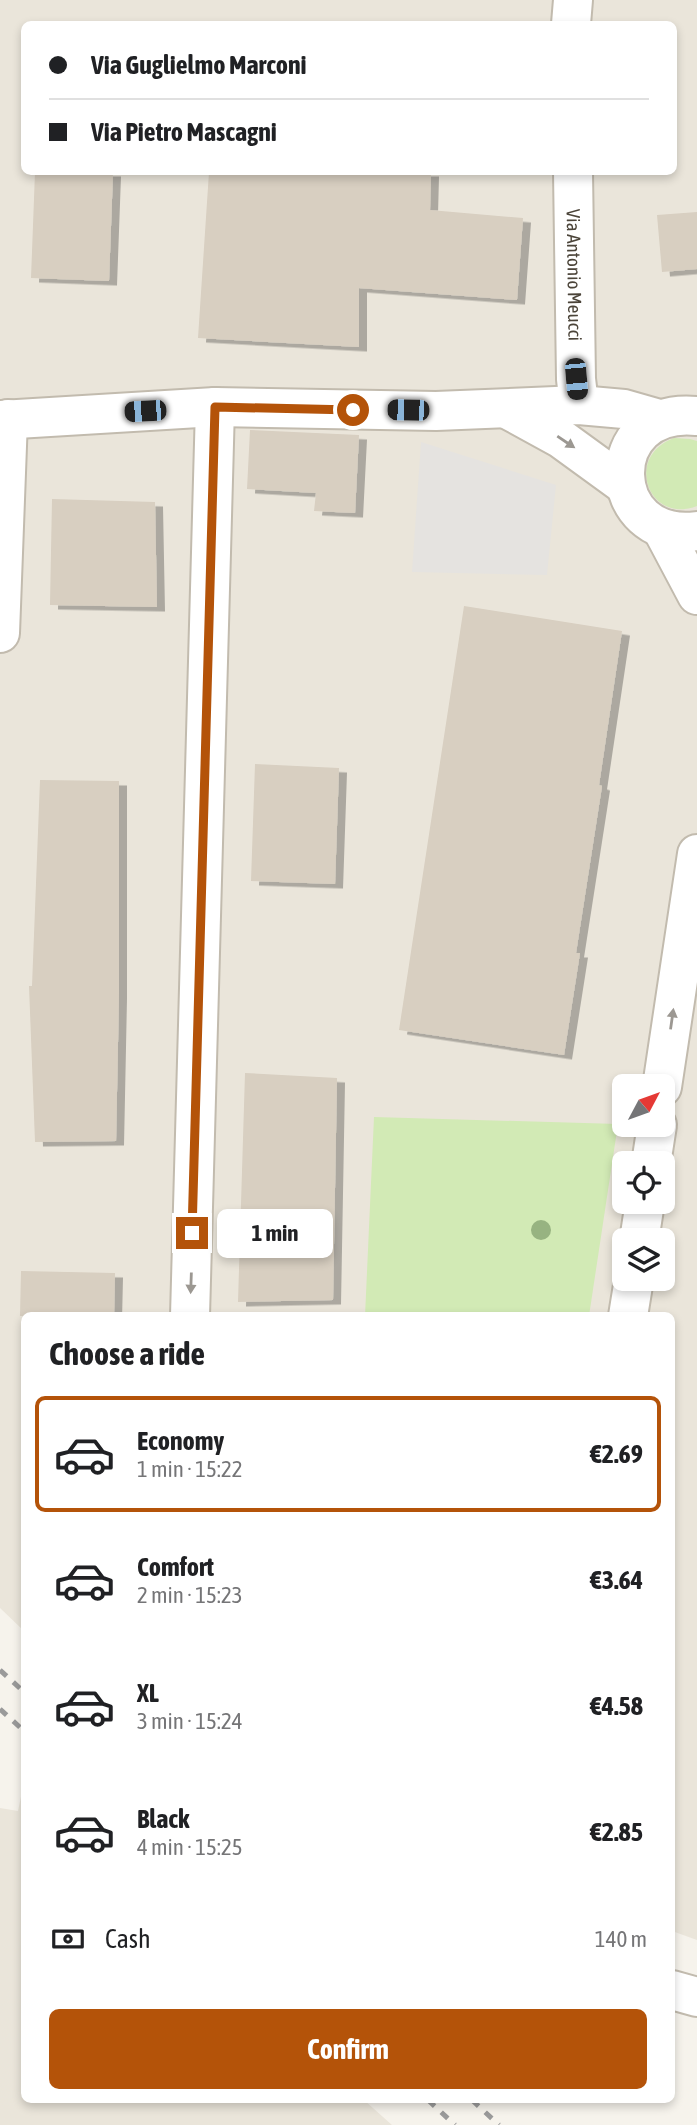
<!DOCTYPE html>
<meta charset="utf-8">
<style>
:root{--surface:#fff;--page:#f2f2f2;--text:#202124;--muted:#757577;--line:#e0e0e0;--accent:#b45309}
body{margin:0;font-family:"Asap Condensed",sans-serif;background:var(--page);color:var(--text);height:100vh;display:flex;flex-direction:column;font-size:26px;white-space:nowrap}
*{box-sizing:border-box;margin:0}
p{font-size:23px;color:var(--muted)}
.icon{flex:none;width:38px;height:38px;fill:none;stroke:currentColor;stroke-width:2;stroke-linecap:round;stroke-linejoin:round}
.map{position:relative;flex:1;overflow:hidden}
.side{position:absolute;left:21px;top:1312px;width:654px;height:791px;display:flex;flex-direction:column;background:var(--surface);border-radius:10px;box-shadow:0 4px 10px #0003}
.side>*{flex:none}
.banner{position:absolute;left:21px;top:21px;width:656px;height:154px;border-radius:10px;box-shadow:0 4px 10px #0003;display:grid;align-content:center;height:154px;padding:0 28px;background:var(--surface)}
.needle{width:46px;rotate:49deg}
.fabs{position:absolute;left:612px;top:1074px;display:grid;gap:14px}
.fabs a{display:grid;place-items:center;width:63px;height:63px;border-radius:10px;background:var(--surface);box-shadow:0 4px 10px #0003;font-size:35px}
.end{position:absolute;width:32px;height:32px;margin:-16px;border:9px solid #b45309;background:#fff;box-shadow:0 0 0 4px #fff}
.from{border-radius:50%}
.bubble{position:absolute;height:49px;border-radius:10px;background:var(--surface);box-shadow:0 4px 10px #0003;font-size:23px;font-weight:700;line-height:49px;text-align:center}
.car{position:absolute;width:21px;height:42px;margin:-21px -10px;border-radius:9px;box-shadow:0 0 5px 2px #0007;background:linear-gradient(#222 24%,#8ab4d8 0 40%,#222 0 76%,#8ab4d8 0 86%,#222 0)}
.banner b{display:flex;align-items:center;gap:24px;height:66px;font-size:26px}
.banner b+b{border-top:2px solid var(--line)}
.banner i{width:18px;height:18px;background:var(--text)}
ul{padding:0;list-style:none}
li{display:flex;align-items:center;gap:21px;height:116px;margin:0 14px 10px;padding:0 14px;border:4px solid transparent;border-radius:10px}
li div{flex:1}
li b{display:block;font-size:26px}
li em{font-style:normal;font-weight:700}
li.on{border-color:var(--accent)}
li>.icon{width:63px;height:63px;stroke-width:1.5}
h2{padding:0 28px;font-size:32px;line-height:84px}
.pay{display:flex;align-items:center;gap:18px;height:77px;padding:0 28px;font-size:26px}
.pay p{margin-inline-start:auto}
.cta{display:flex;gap:14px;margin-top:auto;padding:14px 28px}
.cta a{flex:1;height:80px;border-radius:10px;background:var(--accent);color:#fff;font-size:28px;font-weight:700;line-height:80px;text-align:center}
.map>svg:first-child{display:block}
.residential{fill:#eae5da;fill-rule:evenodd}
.green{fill:#d2eab5}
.parking{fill:#e5e3e0}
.building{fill:#d8cfc1;filter:url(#shadow)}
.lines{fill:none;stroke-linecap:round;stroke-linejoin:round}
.minor-casing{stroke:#c2bbae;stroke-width:42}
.minor{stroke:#fff;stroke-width:38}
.rail{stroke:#9a9a9a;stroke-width:5;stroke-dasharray:9 9;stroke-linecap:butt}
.tree{fill:#97b381}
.oneway{fill:#9c9892}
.route{stroke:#b45309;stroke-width:9}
.labels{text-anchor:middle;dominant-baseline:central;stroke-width:7;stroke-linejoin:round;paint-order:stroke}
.street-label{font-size:19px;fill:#4b4439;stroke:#fff}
</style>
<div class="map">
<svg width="697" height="2125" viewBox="0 0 697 2125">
<defs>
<filter id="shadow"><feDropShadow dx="8" dy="4.5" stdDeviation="0" flood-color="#0004"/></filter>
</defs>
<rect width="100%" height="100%" fill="#f6f3ec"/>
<!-- residential -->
<path class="residential" d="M 0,0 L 697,0 L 697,1940 L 672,1931 L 672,1316 L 24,1316 L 24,1631 L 0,1608 ZM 24,24 L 674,24 L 674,172 L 24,172 ZM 625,1087 L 663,1087 L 663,1125 L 625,1125 ZM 625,1164 L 663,1164 L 663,1202 L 625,1202 ZM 625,1241 L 663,1241 L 663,1279 L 625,1279 Z
M 23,1787 L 24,1788 L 24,2100 L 364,2100 L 392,2125 L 0,2125 L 0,1808 L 18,1811 Z"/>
<!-- green -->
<path class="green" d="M 674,438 L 690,439 L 697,441 L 697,506 C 649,525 623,457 674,438 Z
M 374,1117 L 618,1124 L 589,1316 L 365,1316 Z"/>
<!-- parking -->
<path class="parking" d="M 421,442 L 556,485 L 547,575 L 412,572 Z"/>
<!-- building -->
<path class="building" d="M 35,172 L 113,172 L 109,281 L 31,278 Z
M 209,172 L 431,172 L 430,210 L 523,218 L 517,300 L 359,288 L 359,347 L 198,338 Z
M 697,212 L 697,269 L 662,272 L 657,215 Z
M 250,430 L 359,435 L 355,513 L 314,511 L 316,493 L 247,489 Z
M 52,499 L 155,502 L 157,607 L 50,605 Z
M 464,606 L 622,631 L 599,785 L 602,786 L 576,953 L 580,953 L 564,1055 L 399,1030 Z
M 255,764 L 339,768 L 335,884 L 251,881 Z
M 40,780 L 119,781 L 119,994 L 116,1141 L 35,1142 L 29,986 L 32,986 Z
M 245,1073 L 337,1078 L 333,1300 L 238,1302 Z
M 21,1271 L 115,1273 L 114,1316 L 20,1316 Z"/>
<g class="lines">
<!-- minor casing -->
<g class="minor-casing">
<g id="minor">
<path d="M 571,24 L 573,0"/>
<path id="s1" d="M 573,172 L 576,379 L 579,405"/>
<path d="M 507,409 L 560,438 L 626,486"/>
<path d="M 697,416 C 599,406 603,543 697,531"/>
<path d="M 0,420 L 215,407 L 436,411 L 579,405 L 624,409 L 659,419"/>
<path d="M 662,529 L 697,595"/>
<path d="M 0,633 L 8,419"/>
<path d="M 662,1087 L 697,854"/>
<path d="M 651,1164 L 657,1125"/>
<path d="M 639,1241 L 645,1202"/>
<path d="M 190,1316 L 215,407"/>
<path d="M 628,1316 L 634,1279"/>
<path d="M 672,1990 L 697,1997"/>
</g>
</g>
<!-- minor -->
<use href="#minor" class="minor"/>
<!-- rail -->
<path class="rail" d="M 0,1670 L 24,1692
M 0,1709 L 24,1731
M 428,2100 L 455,2125
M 472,2100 L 499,2125"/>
</g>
<!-- trees -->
<circle class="tree" cx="541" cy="1230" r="10"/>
<!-- one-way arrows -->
<defs><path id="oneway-solid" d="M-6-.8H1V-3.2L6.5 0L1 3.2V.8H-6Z" transform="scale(1.75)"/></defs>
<g class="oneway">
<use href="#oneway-solid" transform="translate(566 442) rotate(34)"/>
<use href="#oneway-solid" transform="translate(672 1019) rotate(-82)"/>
<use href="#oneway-solid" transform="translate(191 1283) rotate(92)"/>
</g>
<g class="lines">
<!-- route -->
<path class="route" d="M 192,1233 L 215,407 L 353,410"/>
</g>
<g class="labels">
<!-- street labels -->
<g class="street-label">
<text stroke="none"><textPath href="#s1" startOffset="103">Via Antonio Meucci</textPath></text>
</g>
</g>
</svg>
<div class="fabs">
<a><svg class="needle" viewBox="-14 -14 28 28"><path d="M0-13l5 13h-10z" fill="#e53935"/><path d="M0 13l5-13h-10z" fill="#757577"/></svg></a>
<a><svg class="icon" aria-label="locate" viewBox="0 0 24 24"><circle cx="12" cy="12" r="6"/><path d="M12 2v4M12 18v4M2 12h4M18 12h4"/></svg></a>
<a><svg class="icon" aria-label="layers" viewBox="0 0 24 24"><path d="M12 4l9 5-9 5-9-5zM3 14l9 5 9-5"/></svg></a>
</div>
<i class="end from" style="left:353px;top:410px"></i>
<i class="end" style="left:192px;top:1233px"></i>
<div class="bubble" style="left:217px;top:1209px;width:116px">1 min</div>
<i class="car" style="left:576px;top:379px;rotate:175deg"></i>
<i class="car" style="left:408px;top:410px;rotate:271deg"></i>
<i class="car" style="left:145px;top:411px;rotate:267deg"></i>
<div class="banner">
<b><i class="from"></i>Via Guglielmo Marconi</b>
<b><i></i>Via Pietro Mascagni</b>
</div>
<section class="side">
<h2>Choose a ride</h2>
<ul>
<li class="on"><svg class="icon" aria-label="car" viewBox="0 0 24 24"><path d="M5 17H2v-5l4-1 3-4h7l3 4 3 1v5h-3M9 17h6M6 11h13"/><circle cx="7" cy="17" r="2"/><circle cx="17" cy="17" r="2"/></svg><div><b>Economy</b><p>1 min · 15:22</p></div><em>€2.69</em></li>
<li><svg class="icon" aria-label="car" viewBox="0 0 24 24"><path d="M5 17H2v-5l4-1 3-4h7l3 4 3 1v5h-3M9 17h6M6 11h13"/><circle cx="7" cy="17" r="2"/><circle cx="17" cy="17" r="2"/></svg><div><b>Comfort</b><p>2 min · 15:23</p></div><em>€3.64</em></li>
<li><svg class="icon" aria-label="car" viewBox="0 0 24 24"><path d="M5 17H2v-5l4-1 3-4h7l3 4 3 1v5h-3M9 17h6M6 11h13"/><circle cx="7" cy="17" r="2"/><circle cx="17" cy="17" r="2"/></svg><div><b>XL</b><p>3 min · 15:24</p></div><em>€4.58</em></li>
<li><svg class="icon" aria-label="car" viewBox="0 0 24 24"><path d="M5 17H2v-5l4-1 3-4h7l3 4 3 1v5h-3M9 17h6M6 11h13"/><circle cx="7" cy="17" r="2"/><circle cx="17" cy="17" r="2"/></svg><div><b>Black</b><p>4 min · 15:25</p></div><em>€2.85</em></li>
</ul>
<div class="pay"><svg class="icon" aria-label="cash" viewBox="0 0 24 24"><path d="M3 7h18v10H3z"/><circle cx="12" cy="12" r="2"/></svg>Cash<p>140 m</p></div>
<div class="cta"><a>Confirm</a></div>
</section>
</div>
